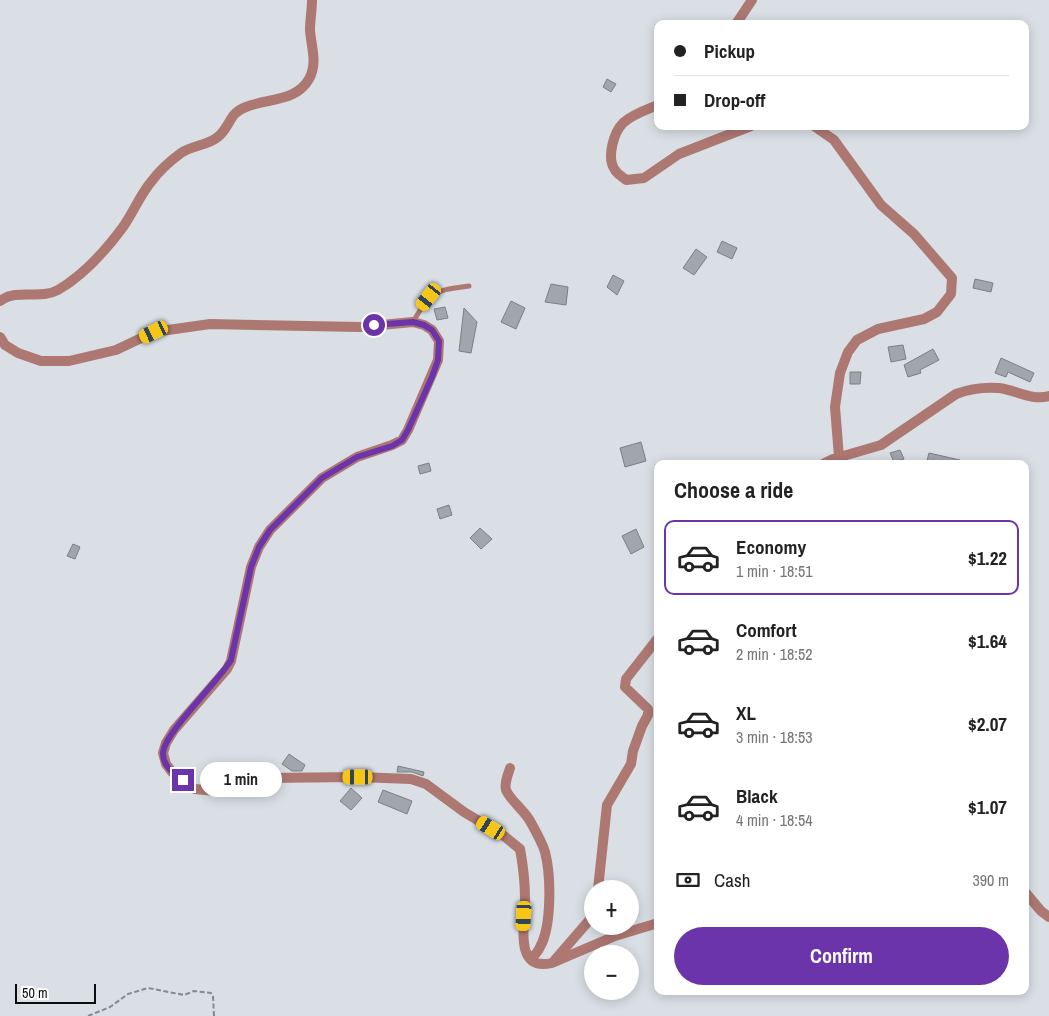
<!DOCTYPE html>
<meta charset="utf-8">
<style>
:root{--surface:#fff;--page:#f2f2f2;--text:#222;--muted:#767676;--line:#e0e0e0;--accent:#6c34aa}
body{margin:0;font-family:"Archivo Narrow",sans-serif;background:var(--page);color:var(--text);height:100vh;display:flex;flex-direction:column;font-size:19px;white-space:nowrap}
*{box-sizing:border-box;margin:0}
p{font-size:16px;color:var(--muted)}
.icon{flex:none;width:28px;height:28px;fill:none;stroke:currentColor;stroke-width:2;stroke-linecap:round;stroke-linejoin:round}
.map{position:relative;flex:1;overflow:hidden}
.panel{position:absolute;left:654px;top:460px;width:375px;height:535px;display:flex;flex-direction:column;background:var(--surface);border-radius:10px;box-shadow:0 2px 12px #0003}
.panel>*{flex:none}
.banner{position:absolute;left:654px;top:20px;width:375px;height:110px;border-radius:10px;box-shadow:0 2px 12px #0003;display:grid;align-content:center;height:110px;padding:0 20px;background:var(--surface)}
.fabs{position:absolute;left:584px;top:880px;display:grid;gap:10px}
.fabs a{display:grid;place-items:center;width:55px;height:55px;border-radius:50%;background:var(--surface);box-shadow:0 2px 12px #0003;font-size:25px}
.scale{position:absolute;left:15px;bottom:12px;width:81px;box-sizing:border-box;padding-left:5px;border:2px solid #0b0d0f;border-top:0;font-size:14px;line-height:18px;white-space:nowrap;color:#0b0d0f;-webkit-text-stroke:4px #fff;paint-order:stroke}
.end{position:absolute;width:22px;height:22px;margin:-11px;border:6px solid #6c34aa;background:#fff;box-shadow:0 0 0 2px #fff}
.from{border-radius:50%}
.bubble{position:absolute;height:35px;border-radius:18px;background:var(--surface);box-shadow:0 2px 12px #0003;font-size:16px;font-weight:800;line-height:35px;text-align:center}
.car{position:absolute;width:15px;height:30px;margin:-15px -8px;border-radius:6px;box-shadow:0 0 4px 1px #0007;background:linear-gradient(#f5c518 24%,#345 0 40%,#f5c518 0 76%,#345 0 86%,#f5c518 0)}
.banner b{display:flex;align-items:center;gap:18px;height:48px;font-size:19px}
.banner b+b{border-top:1px solid var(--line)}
.banner i{width:12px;height:12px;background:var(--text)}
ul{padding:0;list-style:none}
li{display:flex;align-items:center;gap:15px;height:75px;margin:0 10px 8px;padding:0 10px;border:2px solid transparent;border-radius:10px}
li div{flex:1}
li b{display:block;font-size:19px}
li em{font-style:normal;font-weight:800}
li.active{border-color:var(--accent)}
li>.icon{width:45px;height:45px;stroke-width:1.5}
h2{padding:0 20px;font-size:22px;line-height:60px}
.pay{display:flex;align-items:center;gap:12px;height:55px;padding:0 20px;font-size:19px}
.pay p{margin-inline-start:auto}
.primary-button{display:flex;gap:10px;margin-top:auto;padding:10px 20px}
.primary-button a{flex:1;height:58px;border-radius:30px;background:var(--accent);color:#fff;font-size:20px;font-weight:800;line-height:58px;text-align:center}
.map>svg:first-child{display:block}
.building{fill:#a1a6ac;stroke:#7b8085}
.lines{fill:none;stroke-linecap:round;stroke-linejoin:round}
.path{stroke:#85898e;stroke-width:2;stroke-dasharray:5 2.5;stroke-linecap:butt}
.lane{stroke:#ae7872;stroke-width:5}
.street{stroke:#ae7872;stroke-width:10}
.route{stroke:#6c34aa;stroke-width:6}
</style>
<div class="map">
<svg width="1049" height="1016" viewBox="0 0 1049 1016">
<rect width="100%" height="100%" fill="#d9dfe5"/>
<!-- building -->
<path class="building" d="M 607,79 L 616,84 L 611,92 L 603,87 Z
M 722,241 L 737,248 L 732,259 L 717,252 Z
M 696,249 L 707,257 L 694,275 L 683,268 Z
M 613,275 L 624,281 L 617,295 L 607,287 Z
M 975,279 L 993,283 L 991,292 L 973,288 Z
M 551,284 L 568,287 L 566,305 L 545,302 Z
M 511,301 L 525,308 L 516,329 L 501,322 Z
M 445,307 L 448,318 L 437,320 L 434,309 Z
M 464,308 L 477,322 L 471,353 L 459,351 Z
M 903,345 L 906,359 L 891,362 L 888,347 Z
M 933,349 L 939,360 L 920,370 L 921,373 L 908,377 L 904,365 Z
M 1001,358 L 1034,373 L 1030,382 L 1008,372 L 1006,377 L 995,373 Z
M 850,372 L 861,372 L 860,384 L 850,384 Z
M 641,442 L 646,461 L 625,467 L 620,448 Z
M 900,450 L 904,459 L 894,462 L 890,453 Z
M 929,453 L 960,460 L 960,464 L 926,464 Z
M 429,463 L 431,471 L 420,474 L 418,466 Z
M 449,505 L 452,515 L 440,519 L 437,509 Z
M 480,528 L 492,539 L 481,549 L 470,538 Z
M 636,529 L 644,547 L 631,554 L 622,536 Z
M 73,544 L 80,547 L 75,559 L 67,556 Z
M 289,754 L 305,765 L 302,771 L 292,771 L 282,764 Z
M 398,766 L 424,772 L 423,776 L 412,772 L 397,772 Z
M 219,768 L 230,770 L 229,780 L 217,782 Z
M 351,788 L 362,798 L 351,810 L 340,801 Z
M 383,790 L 412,801 L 407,814 L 378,802 Z"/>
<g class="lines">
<!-- path -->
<path class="path" d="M 88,1016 L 110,1007 L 128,994 L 148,988 L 184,995 L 194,991 L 211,993 L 213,996 L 214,1016"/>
<!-- lane -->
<path class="lane" d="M 413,322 C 432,290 433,291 469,286"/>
<!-- street -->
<path class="street" d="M 736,24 L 752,0
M 658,105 C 646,110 633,114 623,123 C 614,132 606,158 615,170 C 617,174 623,177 626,180 L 644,178 L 679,154 L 751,126
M 814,126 L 834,140 L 881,205 L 914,234 L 952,278 L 951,294 L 937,312 L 924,319 L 878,329 L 857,340 L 848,352 L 840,373 L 835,407 L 839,457
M 0,301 C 17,288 40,300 58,290 C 84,275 106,250 123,227 C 133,213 140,195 151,182 C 159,171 170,161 181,153 C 192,145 208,146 219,136 C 231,125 229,113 246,107 C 268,98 296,102 309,79 C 318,63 311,46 310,30 C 310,20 312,10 312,0
M 0,337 L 5,345 L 18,353 L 41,361 L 69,361 L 116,350 L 154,332 L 210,324 L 360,327 L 413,322 L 424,325 L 432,330 L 439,341 L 438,360 L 408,430 L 402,440 L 392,445 L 357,457 L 322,478 L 270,530 L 259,547 L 251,567 L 231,661 L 227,669 L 174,730 L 166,743 L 163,753 L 166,764 L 172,772 L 195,789 L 216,791 L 264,778 L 358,777 L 411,779 L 426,784 L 464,812 L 504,836 L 520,849 C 523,865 525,883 525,899 C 525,922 513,972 552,963 L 615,936 L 658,923
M 823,464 L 833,459 L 881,445 L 956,394 C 969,389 985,387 999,388 C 1016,390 1031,401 1049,396
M 510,768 C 508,775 504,783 506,790 C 510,800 524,810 530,821 C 535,830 542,842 545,852 C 551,875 552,926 540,947 C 538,952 534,956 531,959
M 598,889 L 607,805 L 631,764 L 633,751 L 642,726 L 648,715 L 648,709 L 625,687 L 626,679 L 658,638
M 1025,892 L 1041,911 L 1049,917
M 554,961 L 592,917"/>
</g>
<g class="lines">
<!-- route -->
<path class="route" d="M 183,780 C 174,774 163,766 163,754 C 162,735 219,681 231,660 L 251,567 L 259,547 L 270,530 L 322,478 L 357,457 L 392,446 L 402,440 L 408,430 L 432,377 L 438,360 L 439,341 L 432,330 L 424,325 L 413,322 L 374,325"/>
</g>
</svg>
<div class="fabs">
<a>+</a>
<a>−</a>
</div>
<div class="scale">50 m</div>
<i class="end from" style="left:374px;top:325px"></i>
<i class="end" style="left:183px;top:780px"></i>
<div class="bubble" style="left:200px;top:762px;width:82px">1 min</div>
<i class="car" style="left:429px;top:297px;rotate:218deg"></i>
<i class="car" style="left:154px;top:332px;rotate:244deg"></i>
<i class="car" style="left:358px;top:777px;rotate:270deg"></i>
<i class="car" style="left:491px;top:828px;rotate:301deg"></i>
<i class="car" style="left:524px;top:916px;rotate:183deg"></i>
<div class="banner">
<b><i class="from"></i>Pickup</b>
<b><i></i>Drop-off</b>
</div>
<section class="panel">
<h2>Choose a ride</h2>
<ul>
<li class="active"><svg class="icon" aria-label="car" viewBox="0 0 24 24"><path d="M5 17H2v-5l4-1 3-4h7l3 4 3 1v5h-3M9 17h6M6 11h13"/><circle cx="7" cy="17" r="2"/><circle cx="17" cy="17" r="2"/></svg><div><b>Economy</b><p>1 min · 18:51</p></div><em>$1.22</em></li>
<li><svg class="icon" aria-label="car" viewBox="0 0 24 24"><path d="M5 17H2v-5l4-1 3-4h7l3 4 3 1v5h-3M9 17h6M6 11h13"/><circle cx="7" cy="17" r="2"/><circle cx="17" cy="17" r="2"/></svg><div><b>Comfort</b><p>2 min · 18:52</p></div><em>$1.64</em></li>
<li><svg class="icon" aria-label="car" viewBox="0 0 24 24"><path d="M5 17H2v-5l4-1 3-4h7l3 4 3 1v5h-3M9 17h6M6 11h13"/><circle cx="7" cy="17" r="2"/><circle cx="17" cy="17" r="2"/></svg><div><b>XL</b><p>3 min · 18:53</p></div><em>$2.07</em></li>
<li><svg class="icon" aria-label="car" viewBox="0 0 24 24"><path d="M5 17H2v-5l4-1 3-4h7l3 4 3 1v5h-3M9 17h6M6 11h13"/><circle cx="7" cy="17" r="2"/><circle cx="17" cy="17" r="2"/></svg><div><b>Black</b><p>4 min · 18:54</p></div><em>$1.07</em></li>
</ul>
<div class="pay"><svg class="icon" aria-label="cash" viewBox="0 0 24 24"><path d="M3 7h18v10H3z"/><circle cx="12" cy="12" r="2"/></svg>Cash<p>390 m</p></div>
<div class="primary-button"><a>Confirm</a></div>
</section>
</div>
